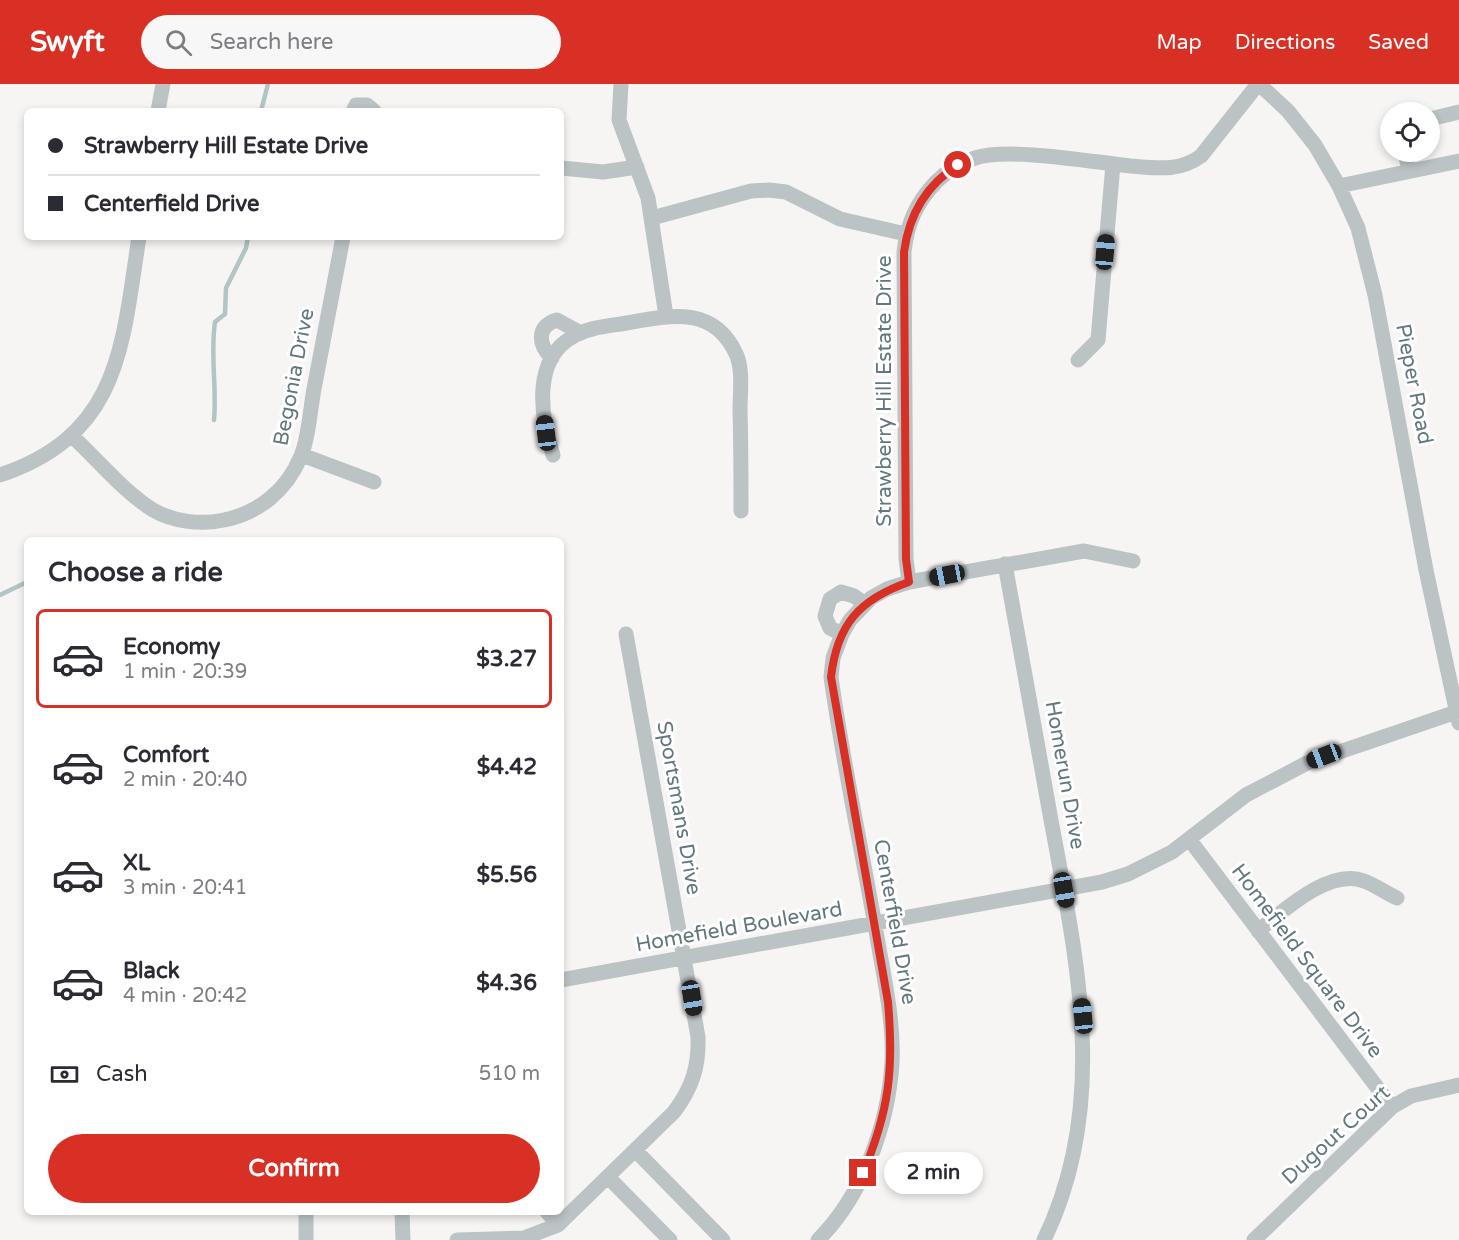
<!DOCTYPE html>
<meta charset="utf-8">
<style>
:root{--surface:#fff;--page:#f7f7f7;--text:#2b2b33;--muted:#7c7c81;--line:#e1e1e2;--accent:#d93025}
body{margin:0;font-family:"Varela Round",sans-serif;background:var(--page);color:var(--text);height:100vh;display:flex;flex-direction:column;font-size:22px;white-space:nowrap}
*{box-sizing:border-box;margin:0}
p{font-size:20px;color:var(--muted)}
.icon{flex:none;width:33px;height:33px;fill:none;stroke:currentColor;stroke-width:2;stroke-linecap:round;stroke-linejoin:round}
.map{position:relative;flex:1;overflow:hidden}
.panel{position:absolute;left:24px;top:453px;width:540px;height:678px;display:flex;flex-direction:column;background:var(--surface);border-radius:9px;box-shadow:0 3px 9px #0003}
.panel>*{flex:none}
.guide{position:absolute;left:24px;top:24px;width:540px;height:132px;border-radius:9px;box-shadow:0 3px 9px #0003;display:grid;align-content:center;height:132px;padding:0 24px;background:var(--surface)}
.tools{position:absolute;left:1380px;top:18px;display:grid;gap:12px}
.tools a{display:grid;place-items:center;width:60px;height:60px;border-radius:50%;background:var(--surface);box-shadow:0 3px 9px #0003;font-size:30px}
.end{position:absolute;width:27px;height:27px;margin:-14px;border:8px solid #d93025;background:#fff;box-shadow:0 0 0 3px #fff}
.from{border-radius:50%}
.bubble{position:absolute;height:42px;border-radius:21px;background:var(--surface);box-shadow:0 3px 9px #0003;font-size:20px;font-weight:700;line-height:42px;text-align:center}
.car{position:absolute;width:18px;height:36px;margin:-18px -9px;border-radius:8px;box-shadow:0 0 4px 2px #0007;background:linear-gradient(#222 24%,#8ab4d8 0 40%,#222 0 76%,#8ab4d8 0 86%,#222 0)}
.guide b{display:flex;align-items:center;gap:21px;height:57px;font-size:22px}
.guide b+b{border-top:2px solid var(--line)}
.guide i{width:15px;height:15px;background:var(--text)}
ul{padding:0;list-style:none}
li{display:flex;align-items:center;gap:18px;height:99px;margin:0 12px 9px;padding:0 12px;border:3px solid transparent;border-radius:9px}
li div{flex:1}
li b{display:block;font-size:22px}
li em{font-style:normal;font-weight:700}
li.selected{border-color:var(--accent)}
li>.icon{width:54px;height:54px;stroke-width:1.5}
h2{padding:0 24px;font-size:27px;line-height:72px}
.pay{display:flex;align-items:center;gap:15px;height:66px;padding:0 24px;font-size:22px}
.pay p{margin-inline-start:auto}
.action{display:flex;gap:12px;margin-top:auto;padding:12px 24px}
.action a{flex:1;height:69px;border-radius:36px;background:var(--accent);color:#fff;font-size:24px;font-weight:700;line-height:69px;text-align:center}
header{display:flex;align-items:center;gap:36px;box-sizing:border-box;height:84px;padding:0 30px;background:var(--accent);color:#fff}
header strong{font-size:28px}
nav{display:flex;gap:33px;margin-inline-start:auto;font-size:21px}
.search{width:420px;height:54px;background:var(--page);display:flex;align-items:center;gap:15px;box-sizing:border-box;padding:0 21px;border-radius:33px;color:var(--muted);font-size:22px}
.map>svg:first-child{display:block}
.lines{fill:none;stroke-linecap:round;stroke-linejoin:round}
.stream{stroke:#b3c4c4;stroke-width:4.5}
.minor{stroke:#bcc3c5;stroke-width:15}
.route{stroke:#d93025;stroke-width:8}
.labels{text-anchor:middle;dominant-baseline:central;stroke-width:6;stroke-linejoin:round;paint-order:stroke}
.street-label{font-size:21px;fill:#62787d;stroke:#fff}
</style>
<header>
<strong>Swyft</strong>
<div class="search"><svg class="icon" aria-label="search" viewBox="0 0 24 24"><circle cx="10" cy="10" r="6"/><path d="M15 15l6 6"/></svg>Search here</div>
<nav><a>Map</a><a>Directions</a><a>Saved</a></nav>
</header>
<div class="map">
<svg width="1459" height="1156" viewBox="0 0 1459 1156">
<rect width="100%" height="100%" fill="#f6f5f3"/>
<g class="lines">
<!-- stream -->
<path class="stream" d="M 261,27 L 268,0
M 214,336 C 217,303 210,271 215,238 L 225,230 L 226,204 L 246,164 L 248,153
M 0,511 L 27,498"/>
<!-- minor -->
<path class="minor" d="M 621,0 L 619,36 L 648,114 L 666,232
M 1259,0 L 1288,27 L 1315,61 L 1339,102 L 1358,144 L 1375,211 L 1426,486 L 1459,639
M 158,27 L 163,0
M 353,27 L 356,21 L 367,21 L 374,27
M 1430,35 L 1459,28
M 1405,68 L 1409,87
M 561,84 L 603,88 L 637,83
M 1339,102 L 1459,77
M 652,134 L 751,107 L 769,106 L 786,108 L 840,135 L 906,150
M 552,274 C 538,261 536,242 557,236 L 581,249
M 1078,276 L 1098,256 L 1113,80
M 72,352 C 98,376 123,407 153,426 C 174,438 201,441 224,436 C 259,429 287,406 301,372 C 309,353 310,326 314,305 C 324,255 333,204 343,153
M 302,371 L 374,398
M 553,371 C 541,334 531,275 574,252 C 590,243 609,242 627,239 C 671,231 715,221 737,272 C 743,288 740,309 740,326 C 741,360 741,393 741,427
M 0,391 C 121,350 122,262 139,153
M 1005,480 C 1020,566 1036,651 1051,736 C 1077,877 1110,1020 1044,1156
M 909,498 L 906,475 L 904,168 C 907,140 916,119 936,98 C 947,87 959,79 975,74 C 1008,63 1093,78 1131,82 C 1157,84 1179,88 1201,72 L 1258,0
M 842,550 L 830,544 L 825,532 L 830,515 L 841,508 L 854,512 L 865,520
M 1189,755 L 1392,1023
M 1258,847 C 1283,827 1329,784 1364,797 C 1375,801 1386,809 1397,814
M 561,896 L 1102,798 L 1128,790 L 1172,768 L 1246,711 L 1307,679 L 1459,627
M 635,1066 L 723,1156
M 608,1093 L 670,1156
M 402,1128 L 403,1156
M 547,1128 L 558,1141
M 306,1156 L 306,1128
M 457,1156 L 524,1154 L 558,1141 L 674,1028 C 692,1004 699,983 698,953 L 626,550
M 818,1156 C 863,1111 888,1041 892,979 C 894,937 884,894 877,853 C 862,766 843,680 831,593 L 833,574 L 842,550 L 850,536 L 871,514 L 887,505 L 909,498 L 1084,467 L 1133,477
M 1254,1156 L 1392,1023 L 1411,1012 L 1459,1001"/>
</g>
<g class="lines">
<!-- route -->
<path class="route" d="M 863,1089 C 889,1027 894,986 888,918 L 831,593 C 837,540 860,515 909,498 L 906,475 L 904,168 C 909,131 926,101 958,81"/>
</g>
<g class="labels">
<!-- street labels -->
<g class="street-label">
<text transform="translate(294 293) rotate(-79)">Begonia Drive</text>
<text transform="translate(1414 300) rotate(79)">Pieper Road</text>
<text transform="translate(884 307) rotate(-90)">Strawberry Hill Estate Drive</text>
<text transform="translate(1065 691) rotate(80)">Homerun Drive</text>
<text transform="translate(679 724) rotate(80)">Sportsmans Drive</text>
<text transform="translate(895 838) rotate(80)">Centerfield Drive</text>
<text transform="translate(739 843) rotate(-10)">Homefield Boulevard</text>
<text transform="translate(1307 877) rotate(53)">Homefield Square Drive</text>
<text transform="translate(1336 1051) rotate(-42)">Dugout Court</text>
</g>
</g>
</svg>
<div class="tools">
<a><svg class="icon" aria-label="locate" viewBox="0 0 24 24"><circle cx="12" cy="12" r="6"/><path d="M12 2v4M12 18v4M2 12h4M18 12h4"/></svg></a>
</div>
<i class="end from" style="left:958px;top:81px"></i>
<i class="end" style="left:863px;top:1089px"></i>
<div class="bubble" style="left:884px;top:1068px;width:99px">2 min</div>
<i class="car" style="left:1105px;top:168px;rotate:5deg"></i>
<i class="car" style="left:546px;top:349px;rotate:353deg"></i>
<i class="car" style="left:947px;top:491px;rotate:259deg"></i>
<i class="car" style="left:1324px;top:672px;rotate:249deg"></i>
<i class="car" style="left:1064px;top:806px;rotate:170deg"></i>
<i class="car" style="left:692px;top:914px;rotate:171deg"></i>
<i class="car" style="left:1083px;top:932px;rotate:354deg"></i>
<div class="guide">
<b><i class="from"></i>Strawberry Hill Estate Drive</b>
<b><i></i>Centerfield Drive</b>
</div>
<section class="panel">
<h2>Choose a ride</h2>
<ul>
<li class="selected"><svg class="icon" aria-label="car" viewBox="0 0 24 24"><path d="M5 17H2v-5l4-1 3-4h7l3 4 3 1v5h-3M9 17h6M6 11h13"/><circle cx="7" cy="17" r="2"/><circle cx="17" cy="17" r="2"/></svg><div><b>Economy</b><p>1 min · 20:39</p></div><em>$3.27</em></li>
<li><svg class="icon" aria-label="car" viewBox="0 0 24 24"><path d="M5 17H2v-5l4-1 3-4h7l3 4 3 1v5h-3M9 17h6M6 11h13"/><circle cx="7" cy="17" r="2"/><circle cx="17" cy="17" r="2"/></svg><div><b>Comfort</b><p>2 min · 20:40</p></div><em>$4.42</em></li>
<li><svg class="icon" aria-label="car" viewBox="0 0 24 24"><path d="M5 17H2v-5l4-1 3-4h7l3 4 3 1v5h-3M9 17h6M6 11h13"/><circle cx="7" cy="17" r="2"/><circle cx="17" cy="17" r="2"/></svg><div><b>XL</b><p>3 min · 20:41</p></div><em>$5.56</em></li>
<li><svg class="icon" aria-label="car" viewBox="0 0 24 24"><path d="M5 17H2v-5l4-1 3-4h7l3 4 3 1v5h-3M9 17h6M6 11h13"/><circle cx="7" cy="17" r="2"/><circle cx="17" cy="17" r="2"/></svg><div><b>Black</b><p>4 min · 20:42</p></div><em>$4.36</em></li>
</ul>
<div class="pay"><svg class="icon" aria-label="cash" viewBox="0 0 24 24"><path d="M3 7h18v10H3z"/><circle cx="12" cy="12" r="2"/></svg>Cash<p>510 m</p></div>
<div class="action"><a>Confirm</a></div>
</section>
</div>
